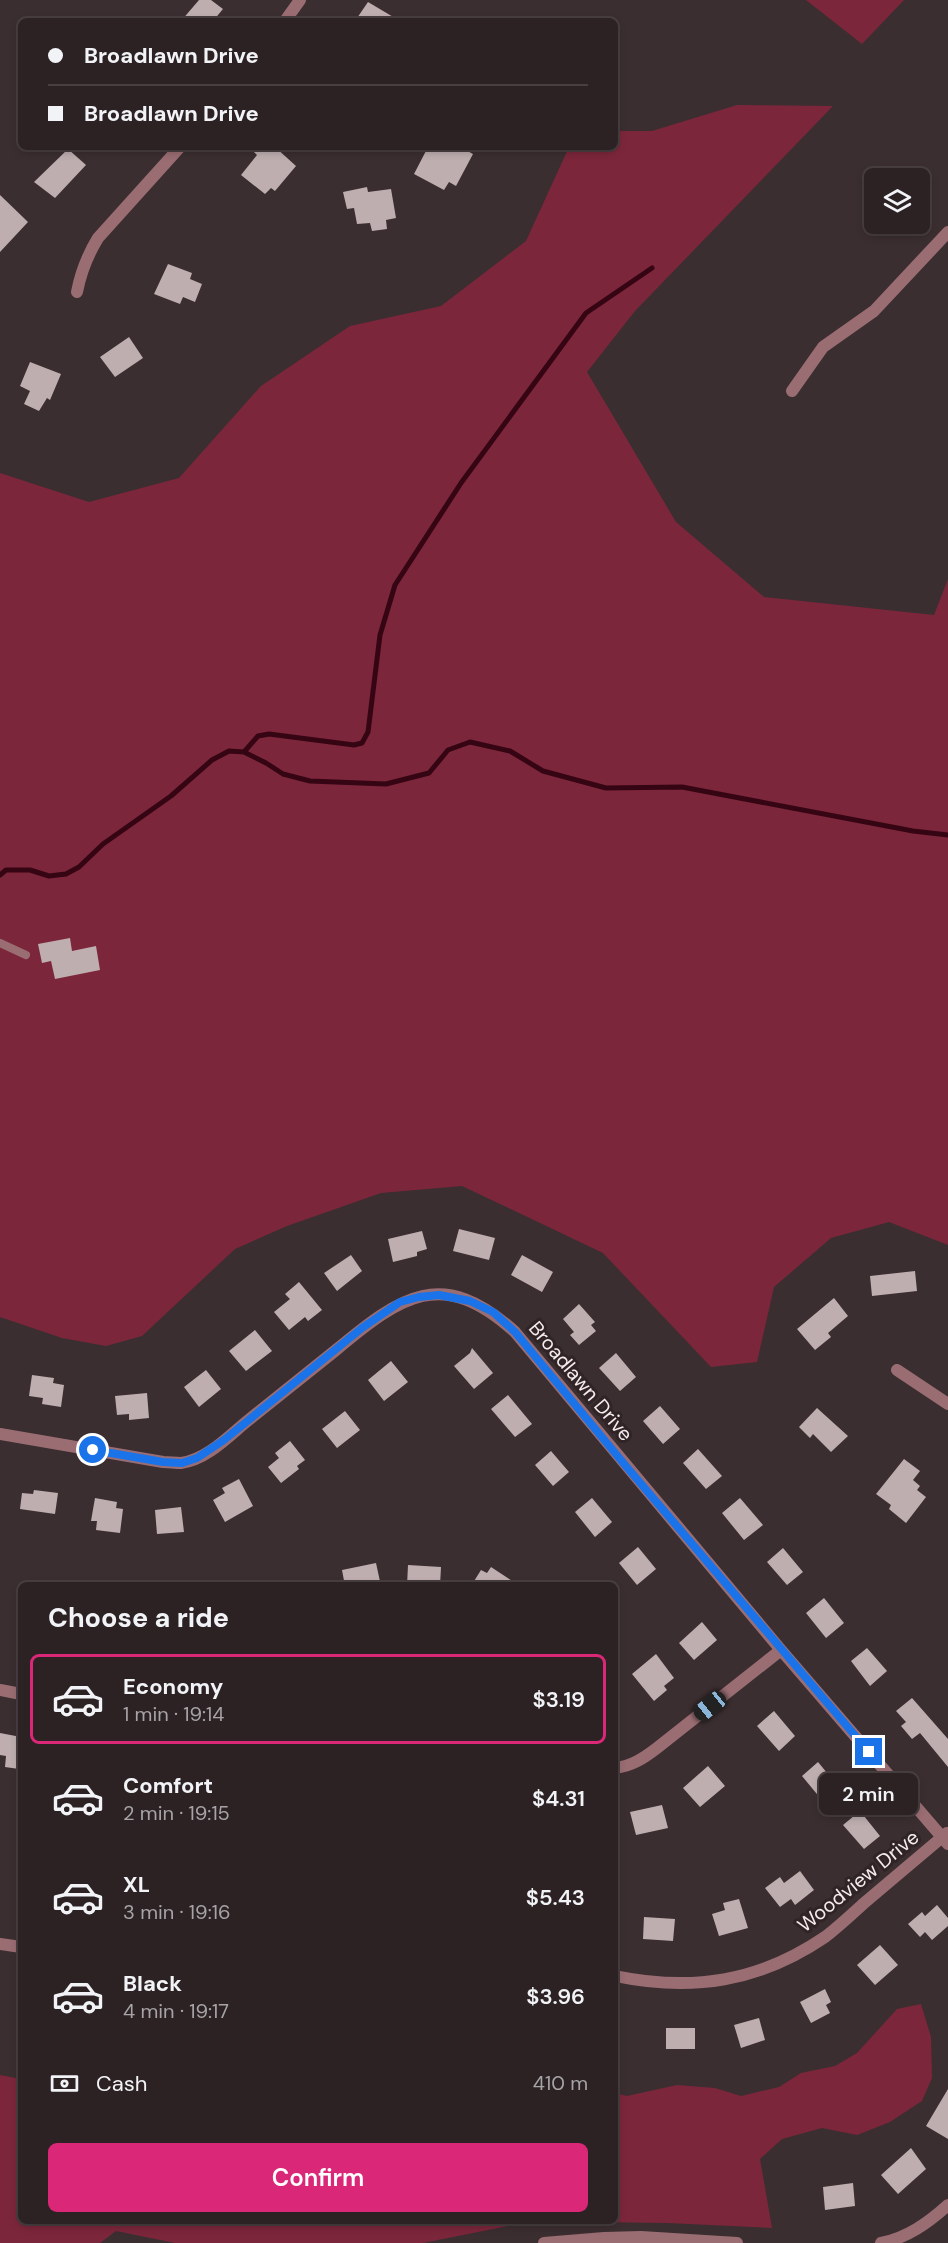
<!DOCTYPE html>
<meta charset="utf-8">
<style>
:root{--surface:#2c2224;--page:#382f31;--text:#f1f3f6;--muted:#a6a4a6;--line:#483f41;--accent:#db2777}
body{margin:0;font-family:"DM Sans",sans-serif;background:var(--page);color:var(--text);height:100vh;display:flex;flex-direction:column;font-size:22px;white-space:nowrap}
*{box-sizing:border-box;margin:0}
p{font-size:20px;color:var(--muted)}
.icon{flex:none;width:33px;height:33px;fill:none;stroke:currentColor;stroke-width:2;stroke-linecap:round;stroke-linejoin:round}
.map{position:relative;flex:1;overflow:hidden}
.side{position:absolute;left:18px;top:1582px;width:600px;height:642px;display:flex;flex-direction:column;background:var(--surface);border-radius:9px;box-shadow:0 3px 9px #0003,0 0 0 2px var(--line)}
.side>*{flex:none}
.hud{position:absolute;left:18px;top:18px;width:600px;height:132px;border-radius:9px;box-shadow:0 3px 9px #0003,0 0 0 2px var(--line);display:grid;align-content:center;height:132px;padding:0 30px;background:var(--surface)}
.controls{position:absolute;left:864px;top:168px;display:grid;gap:12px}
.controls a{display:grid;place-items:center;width:66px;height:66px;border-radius:9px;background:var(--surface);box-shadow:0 3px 9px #0003,0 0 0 2px var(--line);font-size:30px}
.end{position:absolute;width:27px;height:27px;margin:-14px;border:8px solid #1a73e8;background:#fff;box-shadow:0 0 0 3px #fff}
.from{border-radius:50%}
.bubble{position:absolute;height:42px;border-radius:9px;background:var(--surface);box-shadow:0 3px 9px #0003,0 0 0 2px var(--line);font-size:20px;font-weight:600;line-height:42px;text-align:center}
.car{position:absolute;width:18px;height:36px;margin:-18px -9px;border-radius:8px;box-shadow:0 0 4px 2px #0007;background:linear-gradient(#222 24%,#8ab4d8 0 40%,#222 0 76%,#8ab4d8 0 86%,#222 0)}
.hud b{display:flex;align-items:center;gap:21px;height:57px;font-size:22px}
.hud b+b{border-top:2px solid var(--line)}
.hud i{width:15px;height:15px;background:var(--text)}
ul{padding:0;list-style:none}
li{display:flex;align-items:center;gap:18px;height:90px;margin:0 12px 9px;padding:0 18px;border:3px solid transparent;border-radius:9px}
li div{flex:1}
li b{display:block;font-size:22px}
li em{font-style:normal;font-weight:600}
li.current{border-color:var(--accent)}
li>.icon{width:54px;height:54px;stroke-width:1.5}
h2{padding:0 30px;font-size:27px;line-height:72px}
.pay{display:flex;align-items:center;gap:15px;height:66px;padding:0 30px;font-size:22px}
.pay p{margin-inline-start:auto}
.action{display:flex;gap:12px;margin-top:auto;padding:12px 30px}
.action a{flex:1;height:69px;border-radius:9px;background:var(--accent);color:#fff;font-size:24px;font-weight:600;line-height:69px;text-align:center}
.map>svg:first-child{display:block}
.green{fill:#7c263b}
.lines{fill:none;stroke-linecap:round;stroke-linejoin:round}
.stream{stroke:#360513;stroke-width:5}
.building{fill:#beaeb0}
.lane{stroke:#9a6d73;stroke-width:8}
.street{stroke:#9a6d73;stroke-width:12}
.route{stroke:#1a73e8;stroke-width:8}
.labels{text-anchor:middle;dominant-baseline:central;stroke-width:6;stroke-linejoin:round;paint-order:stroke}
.street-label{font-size:20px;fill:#f5eced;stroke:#302426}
</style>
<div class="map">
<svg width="948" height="2243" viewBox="0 0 948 2243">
<rect width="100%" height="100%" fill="#3b2e30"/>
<!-- green -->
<path class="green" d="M 806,0 L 904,0 L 862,44 Z
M 737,105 L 833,106 L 635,311 L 587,372 L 676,522 L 764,597 L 934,615 L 948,579 L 948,1245 L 889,1222 L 831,1238 L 774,1287 L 757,1362 L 711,1367 L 603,1253 L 462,1186 L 381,1193 L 287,1226 L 235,1249 L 142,1336 L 106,1346 L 62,1338 L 0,1317 L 0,473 L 89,502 L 179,478 L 261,386 L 350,326 L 441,306 L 526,241 L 569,147 L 615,147 L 615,131 L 652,131 Z
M 921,2004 L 931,2037 L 932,2078 L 922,2101 L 890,2122 L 857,2135 L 822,2128 L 782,2139 L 760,2159 L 772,2228 L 667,2223 L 598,2222 L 508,2226 L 423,2243 L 175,2243 L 116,2231 L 100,2243 L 0,2243 L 0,2075 L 21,2079 L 21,2222 L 615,2222 L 615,2093 L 627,2096 L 677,2085 L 715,2088 L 741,2096 L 779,2087 L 801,2073 L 835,2066 L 857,2053 L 897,2009 Z"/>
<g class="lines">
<!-- stream -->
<path class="stream" d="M 244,752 L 258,736 L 269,734 L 354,745 L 362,743 L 368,732 L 380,635 L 395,585 L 461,483 L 586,313 L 652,268
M 0,875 L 6,870 L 30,870 L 49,876 L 66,874 L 79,867 L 103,844 L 171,796 L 212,760 L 229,751 L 244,752 L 266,763 L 283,774 L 310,781 L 386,784 L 429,773 L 448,750 L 470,742 L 510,751 L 543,771 L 606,788 L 682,787 L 913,831 L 948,835"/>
</g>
<!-- building -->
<path class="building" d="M 199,0 L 211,0 L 223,9 L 213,21 L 181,21 Z
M 368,2 L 400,21 L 355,21 Z
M 249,147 L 275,147 L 296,166 L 275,191 L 271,188 L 265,194 L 241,175 L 257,155 Z
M 428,147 L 460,147 L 473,154 L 456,186 L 449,182 L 444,190 L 414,174 Z
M 68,149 L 86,165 L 55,198 L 34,182 Z
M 367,187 L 368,192 L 391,189 L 396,218 L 386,220 L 387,229 L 372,231 L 370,223 L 357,224 L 354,208 L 347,209 L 343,192 Z
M 0,195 L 28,222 L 0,252 Z
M 168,264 L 192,273 L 190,279 L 202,284 L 195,302 L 183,297 L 180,304 L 154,294 Z
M 129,337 L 143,358 L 115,377 L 100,357 Z
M 30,362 L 61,374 L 50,400 L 47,398 L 39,411 L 24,404 L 30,391 L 20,386 Z
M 70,938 L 72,951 L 96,946 L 100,970 L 55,979 L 51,961 L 42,963 L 38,944 Z
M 459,1229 L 495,1238 L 489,1260 L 453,1251 Z
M 422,1231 L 427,1249 L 417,1252 L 417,1256 L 393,1262 L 388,1239 Z
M 351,1255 L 362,1271 L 337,1291 L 324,1273 Z
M 522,1255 L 553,1272 L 542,1292 L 511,1275 Z
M 915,1271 L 917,1291 L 872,1296 L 870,1276 Z
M 299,1282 L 322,1310 L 308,1321 L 305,1317 L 289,1330 L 274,1312 L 290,1299 L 285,1294 Z
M 834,1298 L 848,1316 L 828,1333 L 831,1337 L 815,1350 L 797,1329 Z
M 579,1304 L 595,1322 L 591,1325 L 596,1331 L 579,1345 L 570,1335 L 574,1332 L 563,1319 Z
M 255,1330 L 272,1351 L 246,1371 L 229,1351 Z
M 472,1348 L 493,1373 L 474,1389 L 454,1366 L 470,1353 Z
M 616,1353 L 636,1377 L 620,1391 L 599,1368 Z
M 391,1361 L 408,1382 L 384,1401 L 368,1380 Z
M 206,1370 L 221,1389 L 199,1407 L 184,1387 Z
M 32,1375 L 54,1378 L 53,1383 L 64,1385 L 61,1407 L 42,1404 L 43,1398 L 29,1396 Z
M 147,1393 L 149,1418 L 129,1420 L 129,1414 L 117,1415 L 115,1396 Z
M 508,1395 L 532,1424 L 515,1437 L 491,1409 Z
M 660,1406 L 680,1429 L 663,1444 L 643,1421 Z
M 817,1408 L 848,1436 L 831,1452 L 813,1434 L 810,1438 L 799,1427 Z
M 345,1411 L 360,1430 L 337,1448 L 322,1429 Z
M 290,1441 L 305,1460 L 297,1466 L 299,1469 L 281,1483 L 268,1467 L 279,1458 L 275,1453 Z
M 698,1449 L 722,1476 L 706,1489 L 683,1463 Z
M 551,1451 L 569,1472 L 553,1486 L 535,1465 Z
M 904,1459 L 920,1471 L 913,1480 L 920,1486 L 917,1490 L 926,1497 L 906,1523 L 889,1509 L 891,1505 L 876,1494 Z
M 239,1479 L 253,1506 L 225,1522 L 213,1500 L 225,1493 L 222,1488 Z
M 34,1490 L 58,1493 L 55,1514 L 20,1509 L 22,1493 L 33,1494 Z
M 95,1498 L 117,1502 L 116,1508 L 123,1509 L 120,1533 L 96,1530 L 97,1521 L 91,1521 Z
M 592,1498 L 612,1522 L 595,1537 L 575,1512 Z
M 740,1498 L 763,1525 L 744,1540 L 722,1513 Z
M 181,1507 L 184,1532 L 157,1534 L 155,1510 Z
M 638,1547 L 656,1569 L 637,1585 L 619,1563 Z
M 783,1548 L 803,1572 L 787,1585 L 767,1562 Z
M 376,1563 L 381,1586 L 345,1586 L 342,1570 Z
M 408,1565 L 441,1567 L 440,1586 L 407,1586 Z
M 491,1567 L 520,1586 L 471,1586 L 481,1570 L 487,1573 Z
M 824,1598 L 844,1623 L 826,1638 L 806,1613 Z
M 702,1622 L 717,1640 L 694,1660 L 679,1643 Z
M 867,1648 L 887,1671 L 870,1686 L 851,1661 Z
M 656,1654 L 674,1678 L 664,1686 L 667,1690 L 654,1701 L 632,1674 Z
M 912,1698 L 948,1739 L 948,1767 L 920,1733 L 912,1739 L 901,1726 L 906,1722 L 896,1711 Z
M 774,1711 L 795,1736 L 779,1751 L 757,1726 Z
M 0,1733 L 21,1737 L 19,1769 L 5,1767 L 6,1756 L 0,1755 Z
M 818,1762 L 837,1785 L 821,1799 L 802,1776 Z
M 708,1766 L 725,1786 L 700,1807 L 683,1788 Z
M 662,1805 L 668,1828 L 636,1835 L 630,1812 Z
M 860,1811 L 880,1836 L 864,1849 L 843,1825 Z
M 800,1871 L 814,1890 L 795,1905 L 791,1899 L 780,1907 L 765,1888 L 780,1877 L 784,1883 Z
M 739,1899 L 748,1928 L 719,1936 L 712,1914 L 725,1910 L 723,1903 Z
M 937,1905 L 948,1918 L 948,1926 L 932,1940 L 925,1932 L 920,1937 L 908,1924 L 922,1912 L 925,1916 Z
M 644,1917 L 675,1919 L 673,1941 L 643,1939 Z
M 880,1945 L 898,1965 L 875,1985 L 857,1965 Z
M 825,1989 L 831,2002 L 826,2005 L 830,2013 L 811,2023 L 800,2002 Z
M 759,2018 L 765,2040 L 741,2048 L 734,2025 Z
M 666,2028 L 695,2028 L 695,2049 L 666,2049 Z
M 948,2089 L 948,2139 L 926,2126 Z
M 911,2148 L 926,2169 L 898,2194 L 881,2175 Z
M 853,2183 L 855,2206 L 825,2210 L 823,2187 Z"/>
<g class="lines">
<!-- lane -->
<path class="lane" d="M 0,943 L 26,955"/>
<!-- street -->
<path class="street" d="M 285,21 L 300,0
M 77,292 C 81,271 87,256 98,238 L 180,147
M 792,391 L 823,347 L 874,311 L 948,232
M 897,1370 L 948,1404
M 0,1434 L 163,1462 C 169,1462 175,1463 181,1463 C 206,1460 228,1437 246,1422 C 276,1398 306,1374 336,1350 C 401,1296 442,1266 515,1332 L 781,1650 L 948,1844
M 0,1690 L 21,1694
M 615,1768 C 632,1766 644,1758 657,1748 L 781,1650
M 0,1944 L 21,1947
M 615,1976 C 692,1992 759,1982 825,1937 C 838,1927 851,1915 863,1904 C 891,1880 919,1857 947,1833
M 544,2243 L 604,2238 L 641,2237 L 737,2243
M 881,2243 C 907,2238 928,2223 948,2205"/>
</g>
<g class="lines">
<!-- route -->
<path class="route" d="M 93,1450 L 163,1462 L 182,1463 L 197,1458 L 224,1440 L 362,1328 L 400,1302 L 419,1297 L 439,1295 L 470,1301 L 493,1312 L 515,1332 L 625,1465 L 869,1752"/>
</g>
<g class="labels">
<!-- street labels -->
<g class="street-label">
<text transform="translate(581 1381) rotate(50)">Broadlawn Drive</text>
<text transform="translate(858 1881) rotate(-39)">Woodview Drive</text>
</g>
</g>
</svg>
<div class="controls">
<a><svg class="icon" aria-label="layers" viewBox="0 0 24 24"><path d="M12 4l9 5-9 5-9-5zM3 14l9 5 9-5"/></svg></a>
</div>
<i class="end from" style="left:93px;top:1450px"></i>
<i class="end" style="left:869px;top:1752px"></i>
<div class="bubble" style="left:819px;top:1773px;width:99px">2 min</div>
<i class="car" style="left:710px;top:1706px;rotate:231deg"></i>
<div class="hud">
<b><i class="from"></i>Broadlawn Drive</b>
<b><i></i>Broadlawn Drive</b>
</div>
<section class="side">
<h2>Choose a ride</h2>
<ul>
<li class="current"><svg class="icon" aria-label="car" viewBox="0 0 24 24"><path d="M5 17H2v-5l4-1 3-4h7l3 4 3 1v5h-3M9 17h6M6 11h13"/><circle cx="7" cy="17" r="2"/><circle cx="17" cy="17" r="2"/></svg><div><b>Economy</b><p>1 min · 19:14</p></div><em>$3.19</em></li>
<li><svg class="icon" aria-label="car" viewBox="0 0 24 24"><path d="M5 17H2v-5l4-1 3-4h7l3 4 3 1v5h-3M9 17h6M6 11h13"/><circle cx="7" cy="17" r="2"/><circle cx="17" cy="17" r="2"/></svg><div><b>Comfort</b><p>2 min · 19:15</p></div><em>$4.31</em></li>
<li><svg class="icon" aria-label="car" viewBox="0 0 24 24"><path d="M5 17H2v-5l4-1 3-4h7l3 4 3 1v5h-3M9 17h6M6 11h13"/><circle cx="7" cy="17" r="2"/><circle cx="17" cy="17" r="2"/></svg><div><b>XL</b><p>3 min · 19:16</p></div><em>$5.43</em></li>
<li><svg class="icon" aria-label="car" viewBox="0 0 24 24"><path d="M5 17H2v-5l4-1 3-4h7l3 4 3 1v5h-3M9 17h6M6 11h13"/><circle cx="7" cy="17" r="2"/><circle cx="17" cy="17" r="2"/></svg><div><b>Black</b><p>4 min · 19:17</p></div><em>$3.96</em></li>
</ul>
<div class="pay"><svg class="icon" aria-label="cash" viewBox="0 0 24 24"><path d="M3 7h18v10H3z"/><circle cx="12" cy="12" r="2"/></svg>Cash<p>410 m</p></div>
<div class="action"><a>Confirm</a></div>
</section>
</div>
